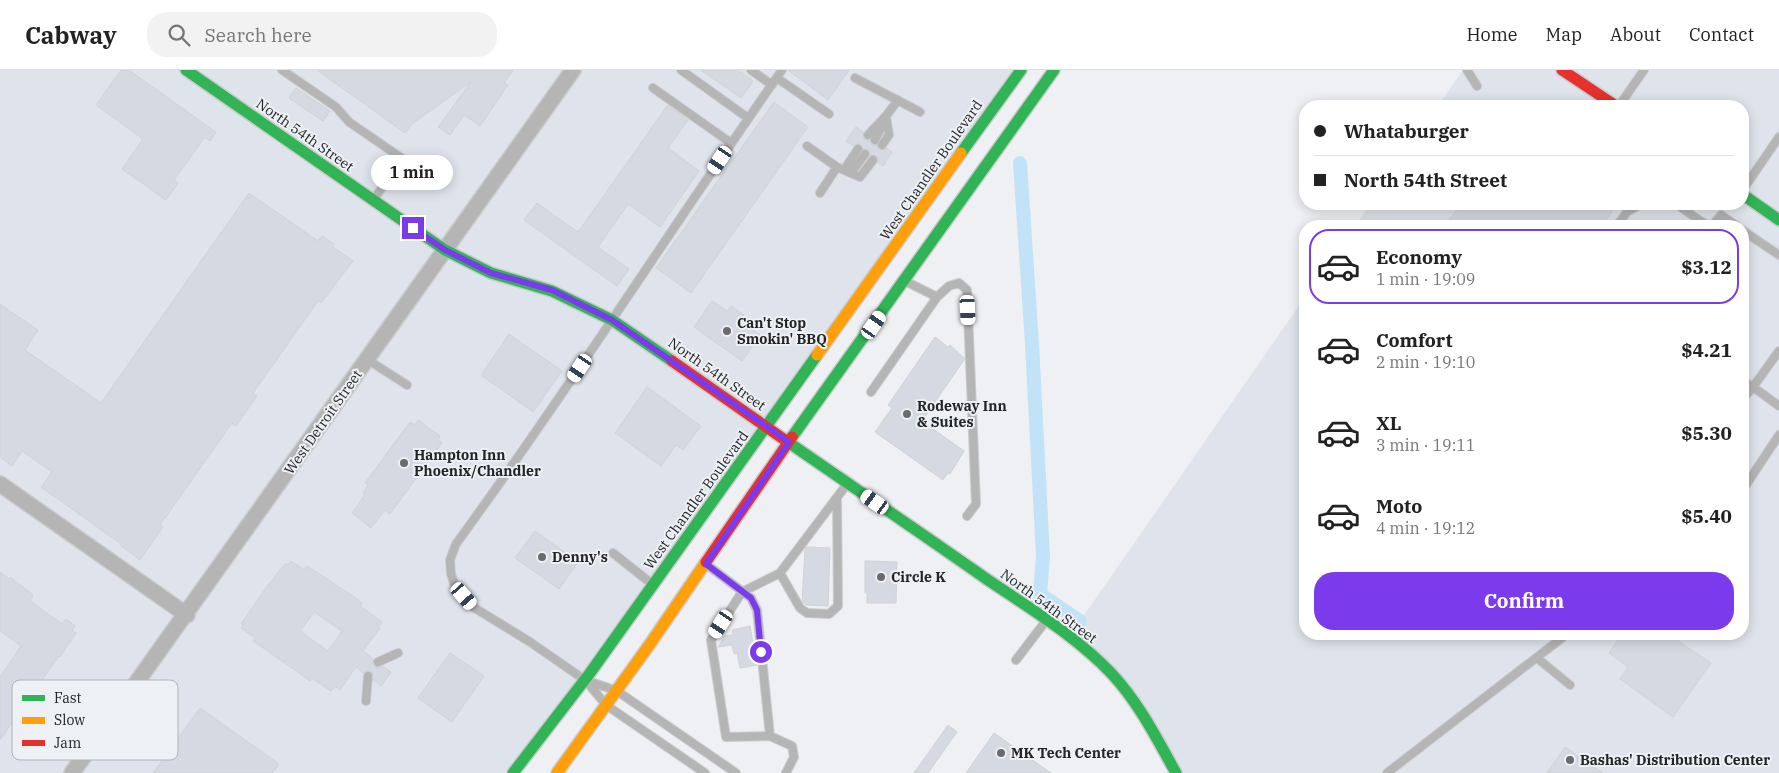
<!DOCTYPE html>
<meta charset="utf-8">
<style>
:root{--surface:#fff;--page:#f2f2f2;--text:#222;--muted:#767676;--line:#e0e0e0;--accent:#7c3aed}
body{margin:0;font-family:"IBM Plex Serif",serif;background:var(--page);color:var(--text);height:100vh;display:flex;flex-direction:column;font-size:19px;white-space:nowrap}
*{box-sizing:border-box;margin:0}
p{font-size:16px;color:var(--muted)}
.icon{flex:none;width:28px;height:28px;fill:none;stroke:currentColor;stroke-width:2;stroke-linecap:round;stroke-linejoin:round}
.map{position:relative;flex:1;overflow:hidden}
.panel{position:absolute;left:1299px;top:150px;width:450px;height:420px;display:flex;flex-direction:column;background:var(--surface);border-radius:20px;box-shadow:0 2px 12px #0003}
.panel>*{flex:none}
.guide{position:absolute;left:1299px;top:30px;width:450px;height:110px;border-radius:20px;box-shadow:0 2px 12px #0003;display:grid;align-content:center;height:110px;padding:0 15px;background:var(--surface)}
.end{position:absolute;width:22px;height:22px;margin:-11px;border:6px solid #7c3aed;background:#fff;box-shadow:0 0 0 2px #fff}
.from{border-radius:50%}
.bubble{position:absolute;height:35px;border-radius:18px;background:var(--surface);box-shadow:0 2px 12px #0003;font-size:16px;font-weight:700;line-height:35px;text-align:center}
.car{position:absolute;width:15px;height:30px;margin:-15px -8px;border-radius:6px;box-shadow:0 0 4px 1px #0007;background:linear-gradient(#fff 24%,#345 0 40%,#fff 0 76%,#345 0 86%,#fff 0)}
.guide b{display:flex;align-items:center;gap:18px;height:48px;font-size:19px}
.guide b+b{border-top:1px solid var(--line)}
.guide i{width:12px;height:12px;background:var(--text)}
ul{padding:9px 0 0;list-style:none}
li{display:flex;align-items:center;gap:15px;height:75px;margin:0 10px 8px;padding:0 5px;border:2px solid transparent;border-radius:20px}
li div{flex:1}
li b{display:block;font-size:19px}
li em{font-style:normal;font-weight:700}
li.selected{border-color:var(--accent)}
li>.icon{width:45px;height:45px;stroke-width:1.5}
.primary-button{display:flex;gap:10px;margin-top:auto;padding:10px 15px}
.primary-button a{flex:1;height:58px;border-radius:20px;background:var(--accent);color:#fff;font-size:20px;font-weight:700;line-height:58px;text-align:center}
header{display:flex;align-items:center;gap:30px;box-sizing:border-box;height:70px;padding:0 25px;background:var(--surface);border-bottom:1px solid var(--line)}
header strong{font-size:24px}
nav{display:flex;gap:28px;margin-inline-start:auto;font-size:18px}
.search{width:350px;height:45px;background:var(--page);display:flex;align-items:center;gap:12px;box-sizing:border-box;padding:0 18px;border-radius:20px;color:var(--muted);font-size:19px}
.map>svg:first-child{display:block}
.built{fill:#dfe4ec}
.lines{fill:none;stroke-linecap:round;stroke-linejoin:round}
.canal{stroke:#c2e3f7;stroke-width:14}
.building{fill:#d5d9e2;stroke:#d0d2d4;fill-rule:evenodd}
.lane-casing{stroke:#cacbcd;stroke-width:10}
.street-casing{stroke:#cacbcd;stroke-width:18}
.fast-casing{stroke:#cacbcd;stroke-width:14}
.slow-casing{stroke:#cacbcd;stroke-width:14}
.jam-casing{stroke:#cacbcd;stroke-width:14}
.lane{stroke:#b5b5b6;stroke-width:8}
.street{stroke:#b5b5b6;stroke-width:15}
.fast{stroke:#30b455;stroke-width:11}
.slow{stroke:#ff9f0a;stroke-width:11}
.jam{stroke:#e5322d;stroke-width:11}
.route{stroke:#7c3aed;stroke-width:6}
.poi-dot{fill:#6a6b6e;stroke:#edf0f4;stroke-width:2}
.labels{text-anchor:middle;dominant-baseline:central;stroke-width:4;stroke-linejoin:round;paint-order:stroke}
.street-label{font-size:14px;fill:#232426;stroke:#edf0f4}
.poi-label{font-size:14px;font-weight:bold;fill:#232426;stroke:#edf0f4;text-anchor:start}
.key{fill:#edf0f4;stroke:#b0b3b6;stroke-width:1}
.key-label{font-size:14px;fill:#232426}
</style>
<header>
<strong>Cabway</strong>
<div class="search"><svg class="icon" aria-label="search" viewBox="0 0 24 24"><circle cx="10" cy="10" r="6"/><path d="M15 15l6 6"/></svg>Search here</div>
<nav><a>Home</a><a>Map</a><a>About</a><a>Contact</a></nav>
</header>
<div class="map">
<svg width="1779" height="703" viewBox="0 0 1779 703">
<rect width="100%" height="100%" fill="#eef0f3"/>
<!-- built -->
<path class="built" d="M 0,0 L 1021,0 L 513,703 L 0,703 Z
M 1463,0 L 1779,0 L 1779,703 L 1176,703 L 1142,643 L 1069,567 L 1305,227 L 1305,564 L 1742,564 L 1742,156 L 1355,156 L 1370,134 L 1742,134 L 1742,36 L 1438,36 Z"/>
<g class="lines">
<!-- canal -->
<path class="canal" d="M 1020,93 L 1032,274 L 1043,486 L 1040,524 L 1080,551"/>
</g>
<!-- building -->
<path class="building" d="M 121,0 L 129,0 L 216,62 L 210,71 L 205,67 L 174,110 L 178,113 L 166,130 L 122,99 L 143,69 L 96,35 Z
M 317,0 L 513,0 L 504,13 L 508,15 L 480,56 L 464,45 L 450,65 L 438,57 L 471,12 L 413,53 L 405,63 Z
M 701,0 L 738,0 L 753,11 L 741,28 Z
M 788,0 L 849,0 L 828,30 Z
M 296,18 L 330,41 L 323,51 L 289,28 Z
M 774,32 L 808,57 L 691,223 L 656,198 Z
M 668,35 L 688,50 L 668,78 L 699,101 L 660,157 L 628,134 L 598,177 L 629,199 L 617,216 L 524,150 L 537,133 L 578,162 Z
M 856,57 L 863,62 L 864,69 L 869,70 L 872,75 L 876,75 L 879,80 L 884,80 L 887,78 L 892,82 L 883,96 L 878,93 L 879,90 L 877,86 L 870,85 L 869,80 L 864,79 L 861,75 L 858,73 L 853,76 L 846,71 Z
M 249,123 L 318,171 L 322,166 L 334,174 L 332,176 L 353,191 L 321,233 L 318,231 L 253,323 L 257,326 L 236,356 L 232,353 L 160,455 L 163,457 L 140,490 L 120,475 L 121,474 L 41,417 L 52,402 L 22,381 L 12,396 L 0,387 L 0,234 L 38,260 L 25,280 L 101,333 Z
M 1461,134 L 1617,134 L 1602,156 L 1445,156 Z
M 712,231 L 727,241 L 731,236 L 744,245 L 740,250 L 760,265 L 742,291 L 694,257 Z
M 509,264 L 562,301 L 533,342 L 481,305 Z
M 935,267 L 948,277 L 950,275 L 964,288 L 964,290 L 922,351 L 964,381 L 950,404 L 948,403 L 943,410 L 875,362 L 892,338 L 888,335 Z
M 647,317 L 701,356 L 683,380 L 676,375 L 661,396 L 615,363 Z
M 418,350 L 440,366 L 438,370 L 442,373 L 390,444 L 385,440 L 371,458 L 352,443 L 365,425 L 363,423 L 368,415 L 365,413 L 410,352 L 415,355 Z
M 535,461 L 578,492 L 559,519 L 515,488 Z
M 806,477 L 830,478 L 828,536 L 806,535 L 802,531 L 805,480 Z
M 291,491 L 304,500 L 307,496 L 350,524 L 362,533 L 360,536 L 382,552 L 378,557 L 380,558 L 363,581 L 373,589 L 372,592 L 374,596 L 378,598 L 383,596 L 391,602 L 381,616 L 373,610 L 372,602 L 368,600 L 363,603 L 356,597 L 340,620 L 335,616 L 331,621 L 312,608 L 310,611 L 288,595 L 253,571 L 255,568 L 241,558 L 243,555 L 241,554 L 268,515 L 286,493 L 288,495 ZM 314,542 L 342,561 L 328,581 L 300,561 Z
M 865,491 L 897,492 L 896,533 L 867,533 L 867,523 L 865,523 Z
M 0,502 L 9,509 L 10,507 L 33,525 L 30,531 L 62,554 L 66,549 L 75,556 L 72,561 L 76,563 L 60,587 L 59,586 L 0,670 L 0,607 L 21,576 L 0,561 Z
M 750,556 L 757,595 L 740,598 L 737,583 L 734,584 L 732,575 L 718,577 L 725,566 L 733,565 L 732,560 Z
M 1622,564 L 1668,564 L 1711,593 L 1673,647 L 1620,609 L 1628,597 L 1609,583 Z
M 450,583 L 484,606 L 452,652 L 418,628 Z
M 200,638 L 279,694 L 272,703 L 153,703 Z
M 948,655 L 957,662 L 928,703 L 914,703 Z
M 994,663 L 1051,703 L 966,703 Z
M 1565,677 L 1603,703 L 1547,703 Z"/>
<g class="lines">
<!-- lane casing -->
<g class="lane-casing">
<path id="lane" d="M 282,0 L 336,37 L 349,52 L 403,89 L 373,130
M 681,0 L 748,48
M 751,0 L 772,15
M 1467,0 L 1477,16
M 777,8 L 829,44
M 855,8 L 920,42
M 653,18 L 731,73
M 1619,36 L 1644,0
M 868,65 L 886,46
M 875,70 L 883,54
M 882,75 L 889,65 L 886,46 L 898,30
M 807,76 L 837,97 L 820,123
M 837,97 L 860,107 L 873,90
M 844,100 L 858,79
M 851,103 L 865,84
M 1742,121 L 1779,67
M 1676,134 L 1708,156
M 1617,156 L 1627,142 L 1641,134
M 1712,156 L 1721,145 L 1737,156
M 1742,160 L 1779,185
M 905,211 L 937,227 L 949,216 L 959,213 L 967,220 L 976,434 L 967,446
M 1779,281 L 1753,317 L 1779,336
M 368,290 L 407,315
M 1742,310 L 1753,317 L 1742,330
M 871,322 L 937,227
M 1746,415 L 1779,365
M 613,483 L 652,514
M 706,494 L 751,528 L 757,540 L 770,666 L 792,676 L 794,687 L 786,703
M 780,503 L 800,538 L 807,543 L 829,544 L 838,536 L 837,428
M 1537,588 L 1570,615
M 1016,590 L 1045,552
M 378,592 L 398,583
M 587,612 L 606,635 L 705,703
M 366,631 L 368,606
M 770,666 L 726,667 L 711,570 L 742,522 L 780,503 L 847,414
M 736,703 L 617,621 L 585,610 L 530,572 L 473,537 L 455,516 L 451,504 L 450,490 L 456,474 C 569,319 672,157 782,0
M 1387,703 L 1567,564"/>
</g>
<!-- street casing -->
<g class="street-casing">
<path id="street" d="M 0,414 L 187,545
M 72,703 L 573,0"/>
</g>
<!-- fast casing -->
<g class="fast-casing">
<path id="fast" d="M 186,0 L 445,180 L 491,203 L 552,221 L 612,250 L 672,291
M 961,83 L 1021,0
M 1742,124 L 1779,150
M 792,367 L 1054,0
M 785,370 C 853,417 921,463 988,510 C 1031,539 1077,567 1112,604 C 1139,633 1157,669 1176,703
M 513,703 L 590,603 L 817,285"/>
</g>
<!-- slow casing -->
<g class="slow-casing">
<path id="slow" d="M 817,285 L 961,83
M 557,703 L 650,574 L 706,492"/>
</g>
<!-- jam casing -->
<g class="jam-casing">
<path id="jam" d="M 1562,0 L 1616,36
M 672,291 L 785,370
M 706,492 L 792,367"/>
</g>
<!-- lane -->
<use href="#lane" class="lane"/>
<!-- street -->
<use href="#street" class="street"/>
<!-- fast -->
<use href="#fast" class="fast"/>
<!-- slow -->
<use href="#slow" class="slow"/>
<!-- jam -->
<use href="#jam" class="jam"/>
</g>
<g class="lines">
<!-- route -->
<path class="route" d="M 413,158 L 445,180 L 491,203 L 552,220 L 612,250 L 789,372 L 706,494 L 751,528 L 757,540 L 761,582"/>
</g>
<!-- markers -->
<g class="poi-dot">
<circle cx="727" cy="261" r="5"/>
<circle cx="907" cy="344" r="5"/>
<circle cx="404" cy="393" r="5"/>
<circle cx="542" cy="487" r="5"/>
<circle cx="881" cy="507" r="5"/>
<circle cx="1001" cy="683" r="5"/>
<circle cx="1570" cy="690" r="5"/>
</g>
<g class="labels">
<!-- street labels -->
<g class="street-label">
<text transform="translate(305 65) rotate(35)">North 54th Street</text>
<text transform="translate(931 100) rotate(-55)">West Chandler Boulevard</text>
<text transform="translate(717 304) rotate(35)">North 54th Street</text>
<text transform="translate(323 352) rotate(-55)">West Detroit Street</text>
<text transform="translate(696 430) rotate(-54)">West Chandler Boulevard</text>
<text transform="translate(1049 536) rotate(36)">North 54th Street</text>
</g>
<!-- poi labels -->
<g class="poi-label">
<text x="737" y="253">Can't Stop<tspan x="737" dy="16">Smokin' BBQ</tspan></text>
<text x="917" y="336">Rodeway Inn<tspan x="917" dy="16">&amp; Suites</tspan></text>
<text x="414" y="385">Hampton Inn<tspan x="414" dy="16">Phoenix/Chandler</tspan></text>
<text x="552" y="487">Denny's</text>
<text x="891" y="507">Circle K</text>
<text x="1011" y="683">MK Tech Center</text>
<text x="1580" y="690">Bashas' Distribution Center</text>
</g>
</g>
<!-- legend -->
<rect x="12" y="610" width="166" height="80" rx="8" class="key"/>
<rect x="22" y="625" width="23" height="6" fill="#30b455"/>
<rect x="22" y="647" width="23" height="7" fill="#ff9f0a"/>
<rect x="22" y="670" width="23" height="6" fill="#e5322d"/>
<g class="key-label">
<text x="54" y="633">Fast</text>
<text x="54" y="655">Slow</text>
<text x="54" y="678">Jam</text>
</g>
</svg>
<i class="end from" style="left:761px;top:582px"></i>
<i class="end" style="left:413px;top:158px"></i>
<div class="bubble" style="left:371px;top:85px;width:82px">1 min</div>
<i class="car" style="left:720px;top:90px;rotate:214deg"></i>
<i class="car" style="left:968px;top:240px;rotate:177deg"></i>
<i class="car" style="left:874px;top:255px;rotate:35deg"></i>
<i class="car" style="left:580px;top:298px;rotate:214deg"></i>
<i class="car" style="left:875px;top:432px;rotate:305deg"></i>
<i class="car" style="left:464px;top:526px;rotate:139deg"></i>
<i class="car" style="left:721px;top:554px;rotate:213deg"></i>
<div class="guide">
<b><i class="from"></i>Whataburger</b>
<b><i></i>North 54th Street</b>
</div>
<section class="panel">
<ul>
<li class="selected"><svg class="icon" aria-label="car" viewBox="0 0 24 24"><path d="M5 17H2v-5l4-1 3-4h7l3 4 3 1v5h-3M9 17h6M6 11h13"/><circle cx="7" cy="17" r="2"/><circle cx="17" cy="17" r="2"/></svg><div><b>Economy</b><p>1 min · 19:09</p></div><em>$3.12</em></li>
<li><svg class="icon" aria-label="car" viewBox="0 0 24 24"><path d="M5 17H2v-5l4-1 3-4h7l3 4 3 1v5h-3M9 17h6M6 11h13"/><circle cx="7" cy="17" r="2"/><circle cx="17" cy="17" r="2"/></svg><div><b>Comfort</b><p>2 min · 19:10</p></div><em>$4.21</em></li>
<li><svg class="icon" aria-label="car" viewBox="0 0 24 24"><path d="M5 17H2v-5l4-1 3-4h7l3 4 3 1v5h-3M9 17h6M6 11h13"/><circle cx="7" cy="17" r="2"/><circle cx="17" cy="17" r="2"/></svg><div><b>XL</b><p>3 min · 19:11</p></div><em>$5.30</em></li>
<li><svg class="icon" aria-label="car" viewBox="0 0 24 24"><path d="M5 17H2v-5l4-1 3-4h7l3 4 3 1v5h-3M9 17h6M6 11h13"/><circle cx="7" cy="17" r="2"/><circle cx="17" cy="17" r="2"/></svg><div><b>Moto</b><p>4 min · 19:12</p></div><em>$5.40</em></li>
</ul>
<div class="primary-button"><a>Confirm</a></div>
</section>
</div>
